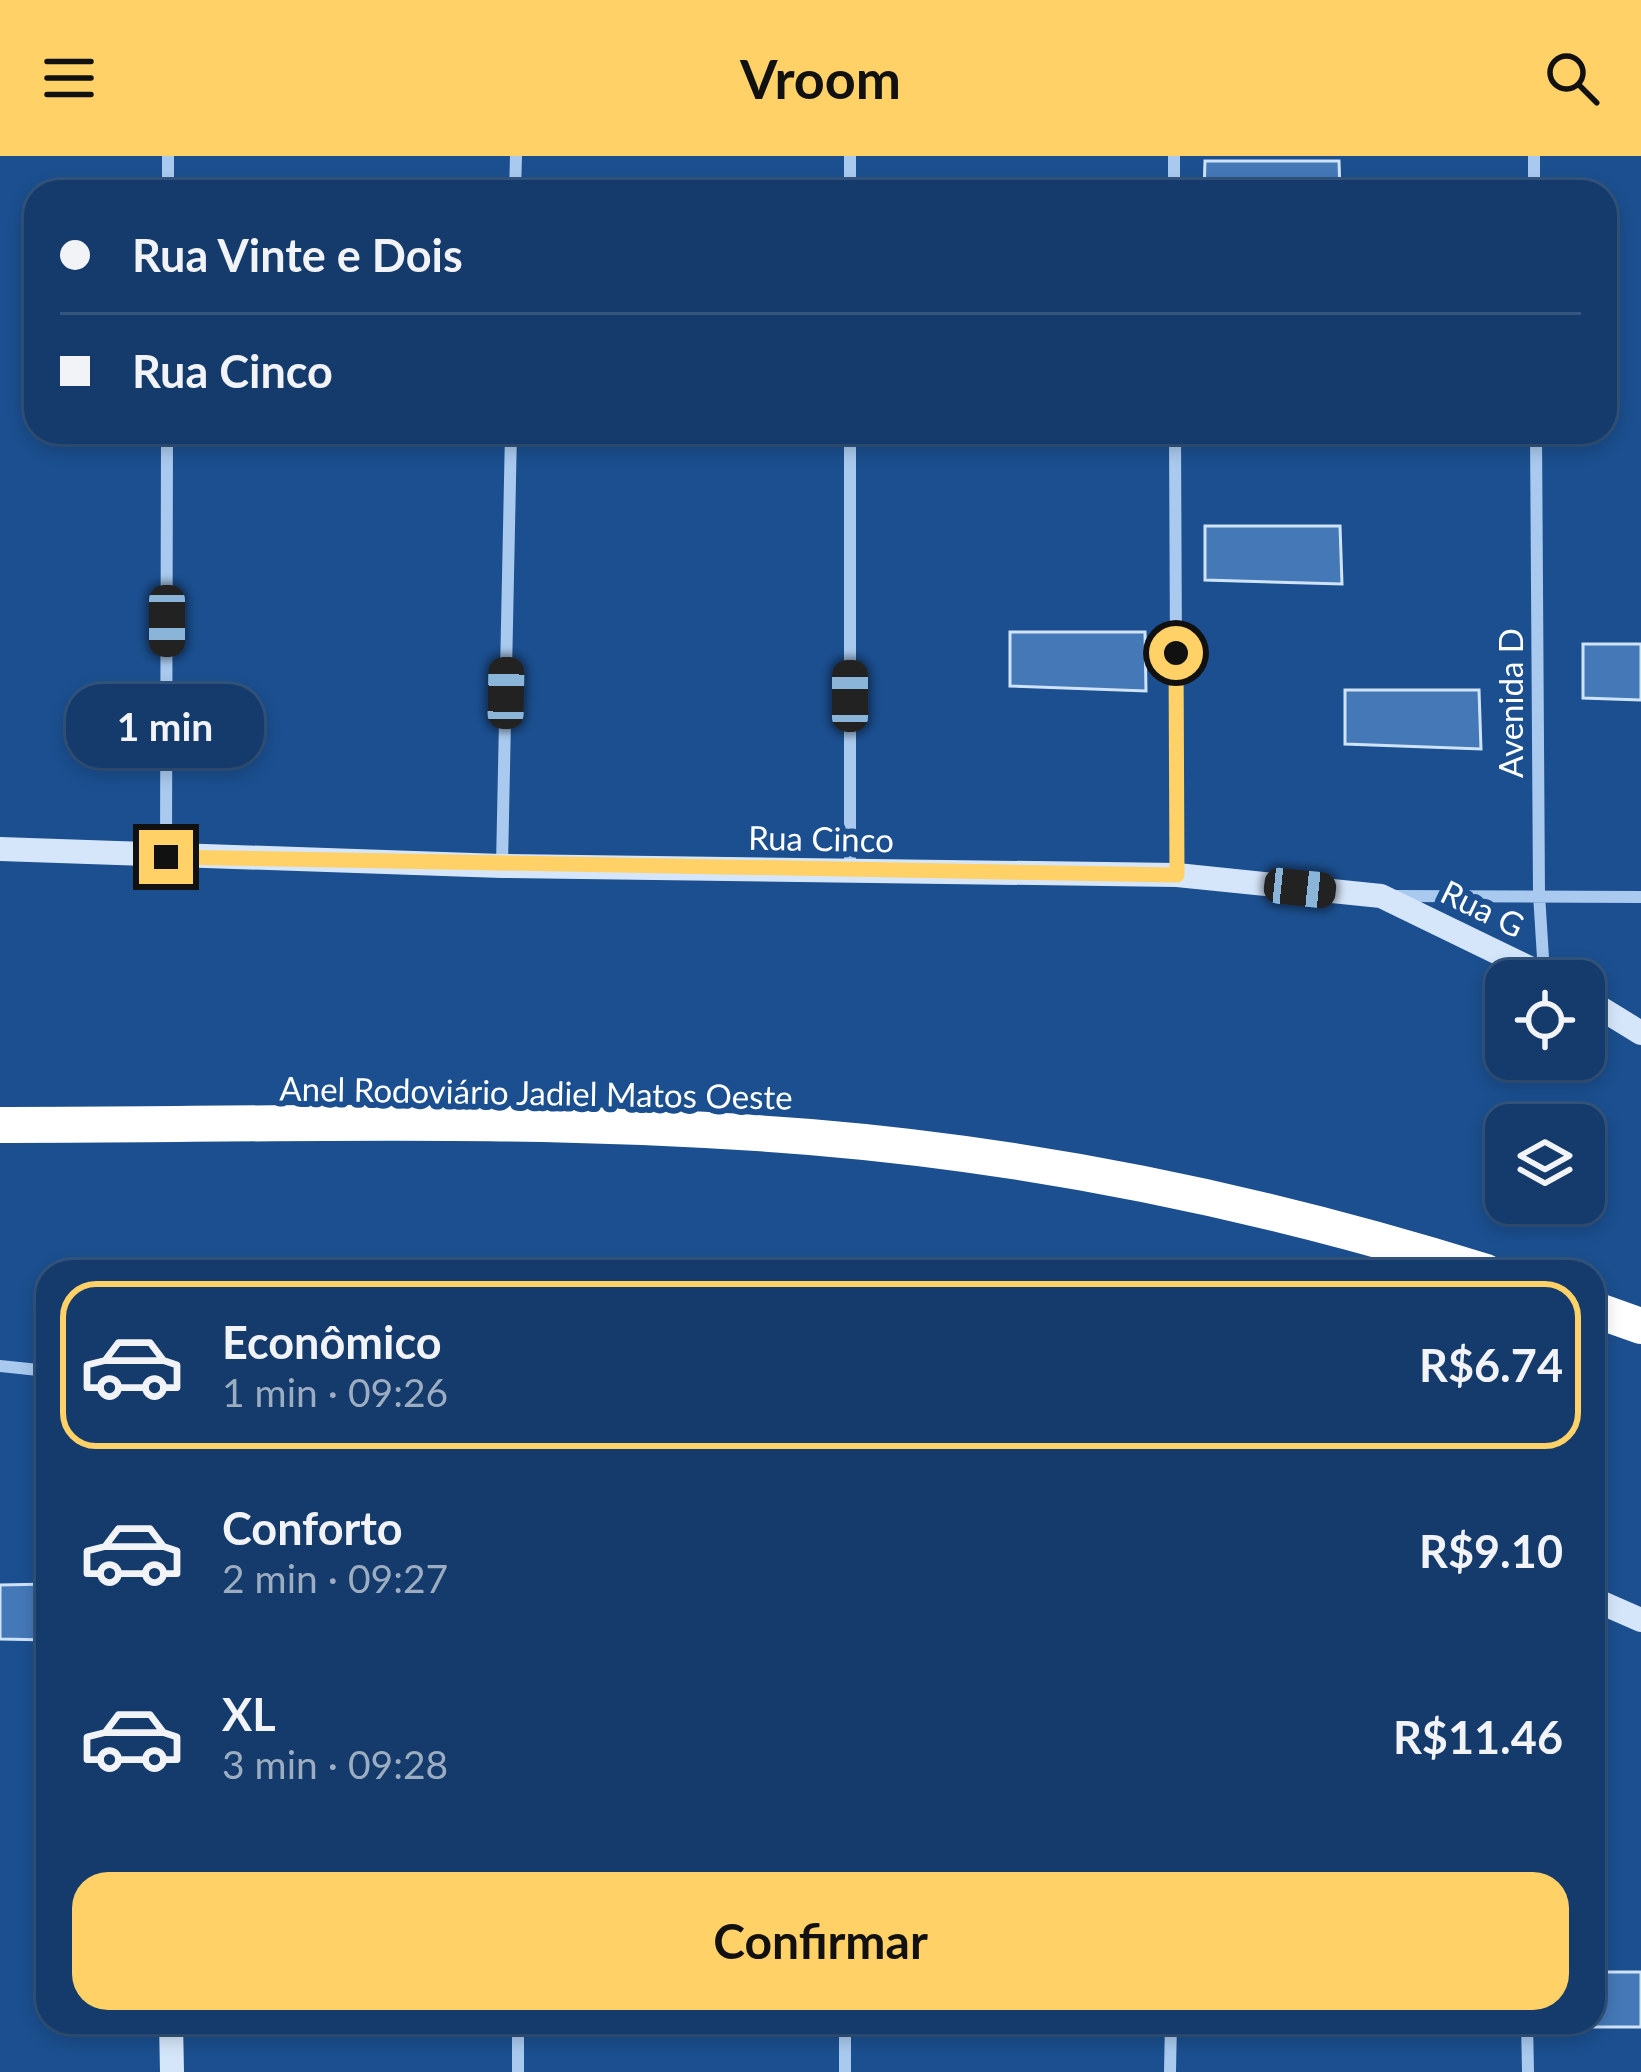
<!DOCTYPE html>
<html lang="pt">
<meta charset="utf-8">
<style>
:root{--surface:#143b6b;--page:#1d4271;--text:#f1f3f6;--muted:#9dadc1;--line:#33557e;--accent:#ffd166}
body{margin:0;font-family:Lato,sans-serif;background:var(--page);color:var(--text);height:100vh;display:flex;flex-direction:column;font-size:45px;white-space:nowrap}
*{box-sizing:border-box;margin:0}
p{font-size:39px;color:var(--muted)}
.icon{flex:none;width:66px;height:66px;fill:none;stroke:currentColor;stroke-width:2;stroke-linecap:round;stroke-linejoin:round}
.map{position:relative;flex:1;overflow:hidden}
.details{position:absolute;left:36px;top:1104px;width:1569px;height:774px;display:flex;flex-direction:column;background:var(--surface);border-radius:36px;box-shadow:0 6px 18px #0003,0 0 0 3px var(--line)}
.details>*{flex:none}
.top-card{position:absolute;left:24px;top:24px;width:1593px;height:264px;border-radius:36px;box-shadow:0 6px 18px #0003,0 0 0 3px var(--line);display:grid;align-content:center;height:264px;padding:0 36px;background:var(--surface)}
.buttons{position:absolute;left:1485px;top:804px;display:grid;gap:24px}
.buttons a{display:grid;place-items:center;width:120px;height:120px;border-radius:24px;background:var(--surface);box-shadow:0 6px 18px #0003,0 0 0 3px var(--line);font-size:60px}
.end{position:absolute;width:54px;height:54px;margin:-27px;border:15px solid #ffd166;background:#111;box-shadow:0 0 0 6px #111}
.from{border-radius:50%}
.bubble{position:absolute;height:84px;border-radius:36px;background:var(--surface);box-shadow:0 6px 18px #0003,0 0 0 3px var(--line);font-size:39px;font-weight:700;line-height:84px;text-align:center}
.car{position:absolute;width:36px;height:72px;margin:-36px -18px;border-radius:15px;box-shadow:0 0 9px 3px #0007;background:linear-gradient(#222 24%,#8ab4d8 0 40%,#222 0 76%,#8ab4d8 0 86%,#222 0)}
.top-card b{display:flex;align-items:center;gap:42px;height:114px;font-size:45px}
.top-card b+b{border-top:3px solid var(--line)}
.top-card i{width:30px;height:30px;background:var(--text)}
ul{padding:21px 0 0;list-style:none}
li{display:flex;align-items:center;gap:36px;height:168px;margin:0 24px 18px;padding:0 12px;border:6px solid transparent;border-radius:36px}
li div{flex:1}
li b{display:block;font-size:45px}
li em{font-style:normal;font-weight:700}
li.active{border-color:var(--accent)}
li>.icon{width:108px;height:108px;stroke-width:1.5}
.primary-button{display:flex;gap:24px;margin-top:auto;padding:24px 36px}
.primary-button a{flex:1;height:138px;border-radius:36px;background:var(--accent);color:#111;font-size:48px;font-weight:700;line-height:138px;text-align:center}
header{display:flex;justify-content:space-between;align-items:center;height:156px;padding:0 36px;background:var(--accent);color:#111;font-size:54px;font-weight:700}
.map>svg:first-child{display:block}
.building{fill:#4478b7;stroke:#cfe3fa;stroke-width:3}
.lines{fill:none;stroke-linecap:round;stroke-linejoin:round}
.street{stroke:#a9c9ee;stroke-width:12}
.secondary{stroke:#d6e6fa;stroke-width:24}
.highway{stroke:#fff;stroke-width:36}
.route{stroke:#ffd166;stroke-width:15}
.labels{text-anchor:middle;dominant-baseline:central;stroke-width:12;stroke-linejoin:round;paint-order:stroke}
.street-label{font-size:33px;fill:#fff;stroke:#1b4f8f}
</style>
<header><svg class="icon" aria-label="menu" viewBox="0 0 24 24"><path d="M4 6h16M4 12h16M4 18h16"/></svg>Vroom<svg class="icon" aria-label="search" viewBox="0 0 24 24"><circle cx="10" cy="10" r="6"/><path d="M15 15l6 6"/></svg></header>
<div class="map">
<svg width="1641" height="1916" viewBox="0 0 1641 1916">
<rect width="100%" height="100%" fill="#1b4f8f"/>
<!-- building -->
<path class="building" d="M 1205,5 L 1339,5 L 1340,36 L 1204,36 Z
M 1205,370 L 1340,370 L 1342,428 L 1205,424 Z
M 1010,476 L 1145,476 L 1146,535 L 1010,530 Z
M 1583,488 L 1641,488 L 1641,544 L 1583,542 Z
M 1345,534 L 1479,534 L 1481,593 L 1345,588 Z
M 48,1428 L 48,1484 L 0,1483 L 0,1429 Z
M 1593,1816 L 1641,1816 L 1641,1871 L 1583,1871 L 1583,1866 L 1593,1866 Z
M 1202,1866 L 1337,1866 L 1337,1874 L 1202,1873 Z"/>
<g class="lines">
<!-- street -->
<path class="street" d="M 1174,0 L 1174,36
M 1534,0 L 1534,36
M 168,36 L 168,0
M 515,36 L 516,0
M 850,36 L 850,0
M 1175,276 L 1177,719
M 1536,276 L 1539,738 L 1544,818
M 166,700 L 167,276
M 502,709 L 511,276
M 850,716 L 850,276
M 1396,740 L 1641,741
M 0,1210 L 48,1215
M 1527,1866 L 1528,1916
M 518,1916 L 518,1866
M 845,1916 L 845,1866
M 1170,1916 L 1171,1866"/>
<!-- secondary -->
<path class="secondary" d="M 0,693 L 502,710 L 1177,719 L 1381,740 L 1556,825
M 1584,842 L 1641,877
M 1593,1443 L 1641,1464
M 171,1866 L 172,1916"/>
<!-- highway -->
<path class="highway" d="M 0,969 C 269,969 541,959 810,981 C 1040,1000 1266,1047 1486,1116
M 1593,1153 L 1641,1170"/>
</g>
<g class="lines">
<!-- route -->
<path class="route" d="M 166,701 L 1177,719 L 1176,497"/>
</g>
<g class="labels">
<!-- street labels -->
<g class="street-label">
<text transform="translate(1510 547) rotate(-90)">Avenida D</text>
<text transform="translate(821 682) rotate(1)">Rua Cinco</text>
<text transform="translate(1483 752) rotate(26)">Rua G</text>
<text transform="translate(536 936) rotate(1)">Anel Rodoviário Jadiel Matos Oeste</text>
</g>
</g>
</svg>
<div class="buttons">
<a><svg class="icon" aria-label="locate" viewBox="0 0 24 24"><circle cx="12" cy="12" r="6"/><path d="M12 2v4M12 18v4M2 12h4M18 12h4"/></svg></a>
<a><svg class="icon" aria-label="layers" viewBox="0 0 24 24"><path d="M12 4l9 5-9 5-9-5zM3 14l9 5 9-5"/></svg></a>
</div>
<i class="end from" style="left:1176px;top:497px"></i>
<i class="end" style="left:166px;top:701px"></i>
<div class="bubble" style="left:66px;top:528px;width:198px">1 min</div>
<i class="car" style="left:167px;top:465px;rotate:180deg"></i>
<i class="car" style="left:506px;top:537px;rotate:1deg"></i>
<i class="car" style="left:850px;top:540px;rotate:0deg"></i>
<i class="car" style="left:1300px;top:732px;rotate:96deg"></i>
<div class="top-card">
<b><i class="from"></i>Rua Vinte e Dois</b>
<b><i></i>Rua Cinco</b>
</div>
<section class="details">
<ul>
<li class="active"><svg class="icon" aria-label="car" viewBox="0 0 24 24"><path d="M5 17H2v-5l4-1 3-4h7l3 4 3 1v5h-3M9 17h6M6 11h13"/><circle cx="7" cy="17" r="2"/><circle cx="17" cy="17" r="2"/></svg><div><b>Econômico</b><p>1 min · 09:26</p></div><em>R$6.74</em></li>
<li><svg class="icon" aria-label="car" viewBox="0 0 24 24"><path d="M5 17H2v-5l4-1 3-4h7l3 4 3 1v5h-3M9 17h6M6 11h13"/><circle cx="7" cy="17" r="2"/><circle cx="17" cy="17" r="2"/></svg><div><b>Conforto</b><p>2 min · 09:27</p></div><em>R$9.10</em></li>
<li><svg class="icon" aria-label="car" viewBox="0 0 24 24"><path d="M5 17H2v-5l4-1 3-4h7l3 4 3 1v5h-3M9 17h6M6 11h13"/><circle cx="7" cy="17" r="2"/><circle cx="17" cy="17" r="2"/></svg><div><b>XL</b><p>3 min · 09:28</p></div><em>R$11.46</em></li>
</ul>
<div class="primary-button"><a>Confirmar</a></div>
</section>
</div>
